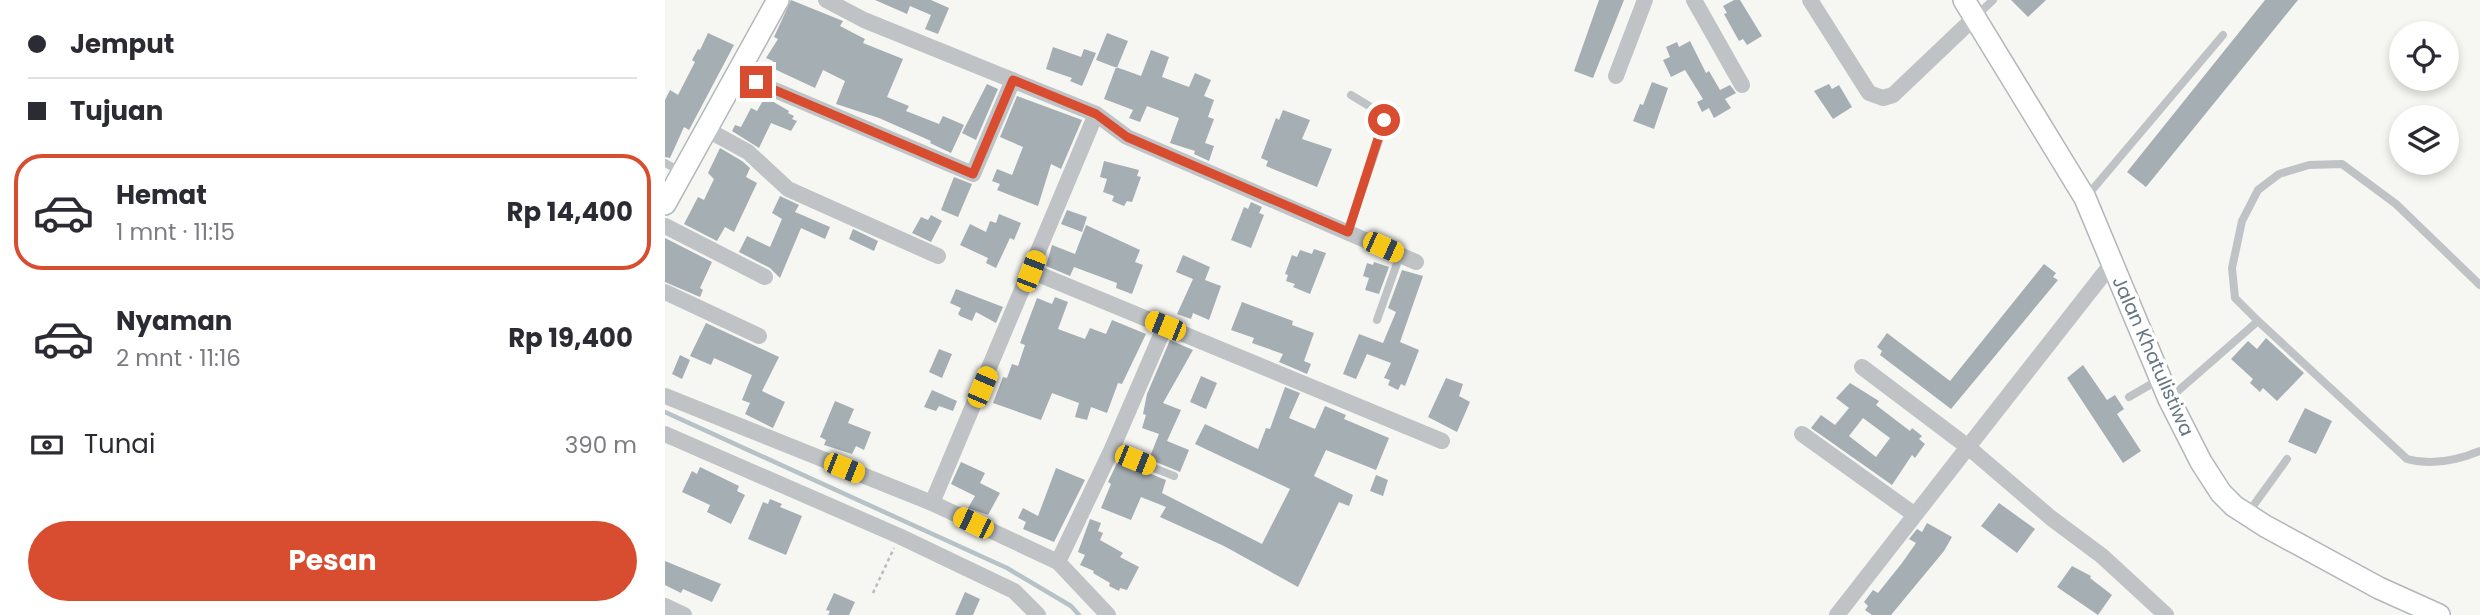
<!DOCTYPE html>
<html lang="id">
<meta charset="utf-8">
<style>
:root{--surface:#fff;--page:#f7f7f7;--text:#2b2b33;--muted:#7c7c81;--line:#e1e1e2;--accent:#d84d30}
body{margin:0;font-family:Poppins,sans-serif;background:var(--page);color:var(--text);height:100vh;display:flex;flex-direction:column;font-size:26px;white-space:nowrap}
*{box-sizing:border-box;margin:0}
p{font-size:23px;color:var(--muted)}
.icon{flex:none;width:38px;height:38px;fill:none;stroke:currentColor;stroke-width:2;stroke-linecap:round;stroke-linejoin:round}
.map{position:relative;flex:1;overflow:hidden}
.sheet{display:flex;flex-direction:column;background:var(--surface);width:665px}
.sheet>*{flex:none}
.hud{display:grid;align-content:center;height:154px;padding:0 28px;background:var(--surface)}
.tools{position:absolute;left:1724px;top:21px;display:grid;gap:14px}
.tools a{display:grid;place-items:center;width:70px;height:70px;border-radius:50%;background:var(--surface);box-shadow:0 4px 10px #0003;font-size:35px}
.end{position:absolute;width:32px;height:32px;margin:-16px;border:9px solid #d84d30;background:#fff;box-shadow:0 0 0 4px #fff}
.from{border-radius:50%}
.car{position:absolute;width:21px;height:42px;margin:-21px -10px;border-radius:9px;box-shadow:0 0 5px 2px #0007;background:linear-gradient(#f5c518 24%,#345 0 40%,#f5c518 0 76%,#345 0 86%,#f5c518 0)}
.hud b{display:flex;align-items:center;gap:24px;height:66px;font-size:26px}
.hud b+b{border-top:2px solid var(--line)}
.hud i{width:18px;height:18px;background:var(--text)}
ul{padding:0;list-style:none}
li{display:flex;align-items:center;gap:21px;height:116px;margin:0 14px 10px;padding:0 14px;border:4px solid transparent;border-radius:28px}
li div{flex:1}
li b{display:block;font-size:26px}
li em{font-style:normal;font-weight:700}
li.selected{border-color:var(--accent)}
li>.icon{width:63px;height:63px;stroke-width:1.5}
.pay{display:flex;align-items:center;gap:18px;height:77px;padding:0 28px;font-size:26px}
.pay p{margin-inline-start:auto}
.action{display:flex;gap:14px;margin-top:auto;padding:14px 28px}
.action a{flex:1;height:80px;border-radius:42px;background:var(--accent);color:#fff;font-size:28px;font-weight:700;line-height:80px;text-align:center}
main{display:flex;flex:1;min-height:0}
.map>svg:first-child{display:block}
.lines{fill:none;stroke-linecap:round;stroke-linejoin:round}
.stream{stroke:#b6c2c6;stroke-width:4.5}
.building{fill:#a5aeb3;fill-rule:evenodd}
.secondary-casing{stroke:#b1b7bb;stroke-width:24}
.path{stroke:#b9bcbe;stroke-width:2.5;stroke-dasharray:3.5 3.5;stroke-linecap:butt}
.lane{stroke:#bfc3c6;stroke-width:8}
.street{stroke:#bfc3c6;stroke-width:16}
.secondary{stroke:#fff;stroke-width:21}
.route{stroke:#d84d30;stroke-width:9}
.labels{text-anchor:middle;dominant-baseline:central;stroke-width:7;stroke-linejoin:round;paint-order:stroke}
.street-label{font-size:19px;fill:#667782;stroke:#fff}
</style>
<main>
<section class="sheet">
<div class="hud">
<b><i class="from"></i>Jemput</b>
<b><i></i>Tujuan</b>
</div>
<ul>
<li class="selected"><svg class="icon" aria-label="car" viewBox="0 0 24 24"><path d="M5 17H2v-5l4-1 3-4h7l3 4 3 1v5h-3M9 17h6M6 11h13"/><circle cx="7" cy="17" r="2"/><circle cx="17" cy="17" r="2"/></svg><div><b>Hemat</b><p>1 mnt · 11:15</p></div><em>Rp 14,400</em></li>
<li><svg class="icon" aria-label="car" viewBox="0 0 24 24"><path d="M5 17H2v-5l4-1 3-4h7l3 4 3 1v5h-3M9 17h6M6 11h13"/><circle cx="7" cy="17" r="2"/><circle cx="17" cy="17" r="2"/></svg><div><b>Nyaman</b><p>2 mnt · 11:16</p></div><em>Rp 19,400</em></li>
</ul>
<div class="pay"><svg class="icon" aria-label="cash" viewBox="0 0 24 24"><path d="M3 7h18v10H3z"/><circle cx="12" cy="12" r="2"/></svg>Tunai<p>390 m</p></div>
<div class="action"><a>Pesan</a></div>
</section>
<div class="map">
<svg width="1815" height="615" viewBox="0 0 1815 615">
<rect width="100%" height="100%" fill="#f6f6f2"/>
<g class="lines">
<!-- stream -->
<path class="stream" d="M 0,412 L 342,568 L 406,606 L 414,615"/>
</g>
<!-- building -->
<path class="building" d="M 126,0 L 178,21 L 175,26 L 200,39 L 198,43 L 238,59 L 222,97 L 244,106 L 241,111 L 274,124 L 278,116 L 299,125 L 286,153 L 265,143 L 266,141 L 214,118 L 171,104 L 180,81 L 158,70 L 150,88 L 105,67 L 108,61 L 101,58 L 113,39 L 109,37 Z
M 210,0 L 266,0 L 284,8 L 273,34 L 260,29 L 266,15 L 245,6 L 242,14 Z
M 934,0 L 959,0 L 928,78 L 909,71 Z
M 1069,0 L 1075,0 L 1097,36 L 1082,45 L 1078,39 L 1074,41 L 1059,14 L 1062,13 L 1058,6 Z
M 1346,0 L 1381,0 L 1363,17 Z
M 1600,0 L 1633,0 L 1481,187 L 1462,172 Z
M 43,33 L 69,45 L 24,130 L 19,127 L 5,158 L 0,157 L 0,100 L 5,90 L 13,95 L 30,62 L 27,60 L 33,49 L 35,50 Z
M 442,33 L 463,41 L 452,68 L 431,60 Z
M 1025,41 L 1041,73 L 1044,71 L 1055,90 L 1065,85 L 1071,93 L 1060,99 L 1066,108 L 1049,118 L 1044,108 L 1037,112 L 1032,102 L 1038,99 L 1020,70 L 1006,77 L 998,60 L 1005,57 L 1001,47 L 1012,42 L 1014,47 Z
M 388,47 L 416,57 L 419,49 L 431,53 L 417,86 L 405,81 L 407,78 L 381,69 Z
M 486,50 L 504,57 L 497,77 L 524,87 L 530,73 L 546,80 L 539,96 L 549,100 L 543,117 L 549,119 L 540,143 L 549,146 L 544,161 L 529,154 L 530,151 L 505,143 L 514,118 L 482,106 L 475,122 L 464,118 L 468,110 L 439,99 L 451,67 L 476,76 Z
M 987,82 L 1003,88 L 989,129 L 968,121 L 975,104 L 978,105 Z
M 322,84 L 333,89 L 311,140 L 297,133 Z
M 1164,84 L 1167,89 L 1174,85 L 1187,107 L 1168,119 L 1149,91 Z
M 352,96 L 417,120 L 396,169 L 386,164 L 373,206 L 332,190 L 335,184 L 327,181 L 332,169 L 347,175 L 358,147 L 335,137 Z
M 100,97 L 124,111 L 123,113 L 129,116 L 127,119 L 132,121 L 126,131 L 106,123 L 94,148 L 67,131 L 70,125 L 76,127 L 86,108 L 92,111 Z
M 618,110 L 645,120 L 637,139 L 667,149 L 652,187 L 601,166 L 603,161 L 596,158 L 611,118 L 614,120 Z
M 55,148 L 77,161 L 85,168 L 81,177 L 92,183 L 69,232 L 60,227 L 52,241 L 19,224 L 33,197 L 39,200 L 49,179 L 43,173 Z
M 439,161 L 474,170 L 472,176 L 476,177 L 467,202 L 462,201 L 459,206 L 447,201 L 449,196 L 438,192 L 442,179 L 435,177 Z
M 289,177 L 307,184 L 293,217 L 276,210 Z
M 115,196 L 134,205 L 130,212 L 165,227 L 160,239 L 136,228 L 115,278 L 105,268 L 74,252 L 82,236 L 105,247 L 117,219 L 107,213 Z
M 586,202 L 597,207 L 594,213 L 599,215 L 586,248 L 566,240 L 579,207 L 583,209 Z
M 402,210 L 422,217 L 417,232 L 396,224 Z
M 334,214 L 356,223 L 349,240 L 345,238 L 331,268 L 321,263 L 323,258 L 295,245 L 305,224 L 321,232 L 325,221 L 331,223 Z
M 266,215 L 277,221 L 266,242 L 247,233 L 256,217 L 263,220 Z
M 421,225 L 475,250 L 470,262 L 478,265 L 467,294 L 451,288 L 452,283 L 409,267 L 405,276 L 381,266 L 387,245 L 410,254 Z
M 188,229 L 213,241 L 209,251 L 184,239 Z
M 0,238 L 47,262 L 35,288 L 38,290 L 35,297 L 0,282 Z
M 649,249 L 661,253 L 645,294 L 628,287 L 630,284 L 621,281 L 623,275 L 620,274 L 627,255 L 632,257 L 635,250 L 647,254 Z
M 518,255 L 545,267 L 540,280 L 556,286 L 544,320 L 528,313 L 526,319 L 512,314 L 528,279 L 511,272 Z
M 709,262 L 724,267 L 714,294 L 700,290 L 704,278 L 698,276 L 702,263 L 708,265 Z
M 1379,264 L 1391,273 L 1388,277 L 1393,280 L 1286,409 L 1215,355 L 1217,351 L 1212,347 L 1222,333 L 1285,381 Z
M 737,270 L 758,276 L 735,342 L 754,350 L 740,386 L 736,384 L 733,390 L 723,385 L 725,380 L 719,378 L 726,363 L 702,354 L 691,379 L 678,374 L 694,334 L 718,343 L 731,312 L 723,308 Z
M 291,289 L 338,307 L 331,323 L 311,312 L 307,321 L 295,316 L 293,314 L 296,308 L 285,303 Z
M 390,297 L 403,302 L 393,329 L 420,339 L 425,328 L 441,334 L 447,320 L 481,334 L 457,384 L 453,383 L 442,413 L 426,407 L 422,420 L 410,417 L 414,403 L 387,393 L 376,420 L 328,403 L 338,377 L 342,378 L 347,364 L 353,366 L 360,345 L 355,343 L 372,298 L 387,304 Z
M 577,302 L 628,321 L 627,325 L 649,333 L 639,361 L 646,364 L 642,374 L 614,362 L 618,354 L 587,343 L 589,338 L 566,330 Z
M 41,323 L 114,357 L 97,391 L 120,402 L 108,428 L 80,414 L 85,403 L 77,400 L 87,375 L 49,358 L 46,365 L 25,356 Z
M 1601,338 L 1639,373 L 1612,401 L 1598,388 L 1595,392 L 1585,383 L 1588,379 L 1566,359 L 1583,341 L 1592,349 Z
M 505,340 L 528,350 L 498,403 L 516,410 L 502,441 L 524,450 L 515,472 L 484,459 L 494,434 L 477,428 L 481,415 L 478,414 L 482,394 Z
M 274,349 L 287,354 L 277,378 L 264,372 Z
M 15,355 L 25,360 L 17,379 L 7,374 Z
M 1418,365 L 1442,400 L 1450,395 L 1459,409 L 1452,414 L 1476,451 L 1458,463 L 1402,378 Z
M 536,376 L 552,383 L 541,409 L 525,402 Z
M 781,378 L 798,384 L 794,396 L 805,402 L 792,432 L 763,417 Z
M 1185,383 L 1214,401 L 1211,405 L 1245,431 L 1247,428 L 1257,436 L 1254,439 L 1260,444 L 1250,458 L 1247,455 L 1227,485 L 1146,428 L 1156,415 L 1170,425 L 1184,408 L 1171,398 ZM 1198,418 L 1225,438 L 1211,457 L 1184,436 Z
M 620,387 L 635,393 L 624,418 L 650,429 L 660,406 L 681,415 L 679,419 L 724,438 L 711,470 L 661,450 L 649,476 L 688,495 L 684,506 L 674,502 L 633,587 L 559,546 L 495,517 L 501,507 L 476,497 L 466,520 L 436,508 L 446,484 L 443,482 L 453,461 L 501,480 L 497,493 L 597,544 L 625,489 L 530,444 L 540,424 L 593,449 L 601,428 L 605,429 Z
M 267,390 L 292,401 L 288,411 L 274,406 L 271,411 L 259,407 Z
M 170,401 L 189,409 L 183,423 L 206,432 L 199,450 L 191,446 L 187,454 L 159,445 L 161,440 L 155,437 Z
M 1640,408 L 1667,421 L 1651,454 L 1623,442 Z
M 296,462 L 320,473 L 315,483 L 335,493 L 323,515 L 303,508 L 310,496 L 286,484 Z
M 35,467 L 74,486 L 72,491 L 80,495 L 66,524 L 42,512 L 45,505 L 17,492 L 27,471 L 32,474 Z
M 391,468 L 420,480 L 389,542 L 358,529 L 361,522 L 353,518 L 358,508 L 373,516 Z
M 711,475 L 723,480 L 718,496 L 705,491 Z
M 105,499 L 117,504 L 115,507 L 137,516 L 121,555 L 83,539 L 98,502 L 103,504 Z
M 1334,503 L 1370,529 L 1352,553 L 1316,526 Z
M 425,519 L 436,523 L 433,531 L 438,533 L 435,540 L 458,553 L 455,557 L 474,567 L 462,590 L 455,588 L 454,591 L 444,586 L 445,583 L 428,573 L 429,571 L 415,565 L 420,555 L 413,552 Z
M 1262,523 L 1287,537 L 1279,551 L 1226,615 L 1207,615 L 1200,610 L 1203,606 L 1199,602 L 1208,590 L 1213,593 L 1237,563 L 1251,543 L 1244,539 L 1252,529 L 1257,532 Z
M 0,561 L 56,584 L 47,602 L 18,589 L 16,593 L 0,585 Z
M 1407,566 L 1426,576 L 1425,578 L 1447,595 L 1433,615 L 1392,587 Z
M 300,592 L 315,599 L 308,615 L 290,615 Z
M 169,593 L 190,602 L 184,615 L 163,615 L 165,611 L 161,610 Z"/>
<g class="lines">
<!-- secondary casing -->
<g class="secondary-casing">
<path id="secondary" d="M 1299,0 L 1420,198 L 1504,399 L 1536,462 L 1556,493 L 1569,506 L 1600,526 L 1714,588 L 1774,615
M 0,204 L 113,0"/>
</g>
<!-- path -->
<path class="path" d="M 208,593 L 229,548"/>
<!-- lane -->
<path class="lane" d="M 1310,17 L 1328,0
M 0,163 L 17,172
M 1422,196 L 1558,35
M 683,232 L 719,126 L 714,112 L 686,95
M 712,320 L 735,255
M 1593,321 L 1742,459 C 1767,466 1791,461 1815,451
M 1464,397 L 1495,379
M 1506,397 L 1593,321 L 1570,298 L 1567,268 L 1577,221 L 1593,190 L 1614,174 L 1644,165 L 1677,164 L 1731,204 L 1815,285
M 446,451 L 509,476
M 1583,513 L 1622,459"/>
<!-- street -->
<path class="street" d="M 161,0 L 199,20 L 431,114 L 462,137 L 751,262
M 1029,0 L 1077,85
M 1145,0 L 1204,93 L 1218,98 L 1228,95 L 1310,17
M 72,74 L 308,174 L 348,80
M 951,76 L 980,0
M 41,129 L 83,152 L 123,189 L 273,256
M 0,226 L 100,277
M 1448,262 L 1303,447 L 1386,518 L 1437,556 L 1501,615
M 366,271 L 777,441
M 0,292 L 94,336
M 0,396 L 267,503 L 393,562 L 443,615
M 0,434 L 234,536 L 349,591 L 373,615
M 1137,434 L 1250,515
M 267,503 L 431,114
M 393,562 L 446,451 L 500,326
M 0,606 L 19,615
M 1172,615 L 1303,447 L 1197,367"/>
<!-- secondary -->
<use href="#secondary" class="secondary"/>
</g>
<g class="lines">
<!-- route -->
<path class="route" d="M 91,82 L 308,174 L 348,80 L 431,114 L 462,137 L 683,232 L 719,120"/>
</g>
<g class="labels">
<!-- street labels -->
<g class="street-label">
<text transform="translate(1488 356) rotate(66)">Jalan Khatulistiwa</text>
</g>
</g>
</svg>
<div class="tools">
<a><svg class="icon" aria-label="locate" viewBox="0 0 24 24"><circle cx="12" cy="12" r="6"/><path d="M12 2v4M12 18v4M2 12h4M18 12h4"/></svg></a>
<a><svg class="icon" aria-label="layers" viewBox="0 0 24 24"><path d="M12 4l9 5-9 5-9-5zM3 14l9 5 9-5"/></svg></a>
</div>
<i class="end from" style="left:719px;top:120px"></i>
<i class="end" style="left:91px;top:82px"></i>
<i class="car" style="left:718px;top:247px;rotate:114deg"></i>
<i class="car" style="left:366px;top:271px;rotate:21deg"></i>
<i class="car" style="left:500px;top:326px;rotate:292deg"></i>
<i class="car" style="left:317px;top:387px;rotate:23deg"></i>
<i class="car" style="left:470px;top:460px;rotate:112deg"></i>
<i class="car" style="left:179px;top:468px;rotate:112deg"></i>
<i class="car" style="left:308px;top:523px;rotate:296deg"></i>
</div>
</main>
